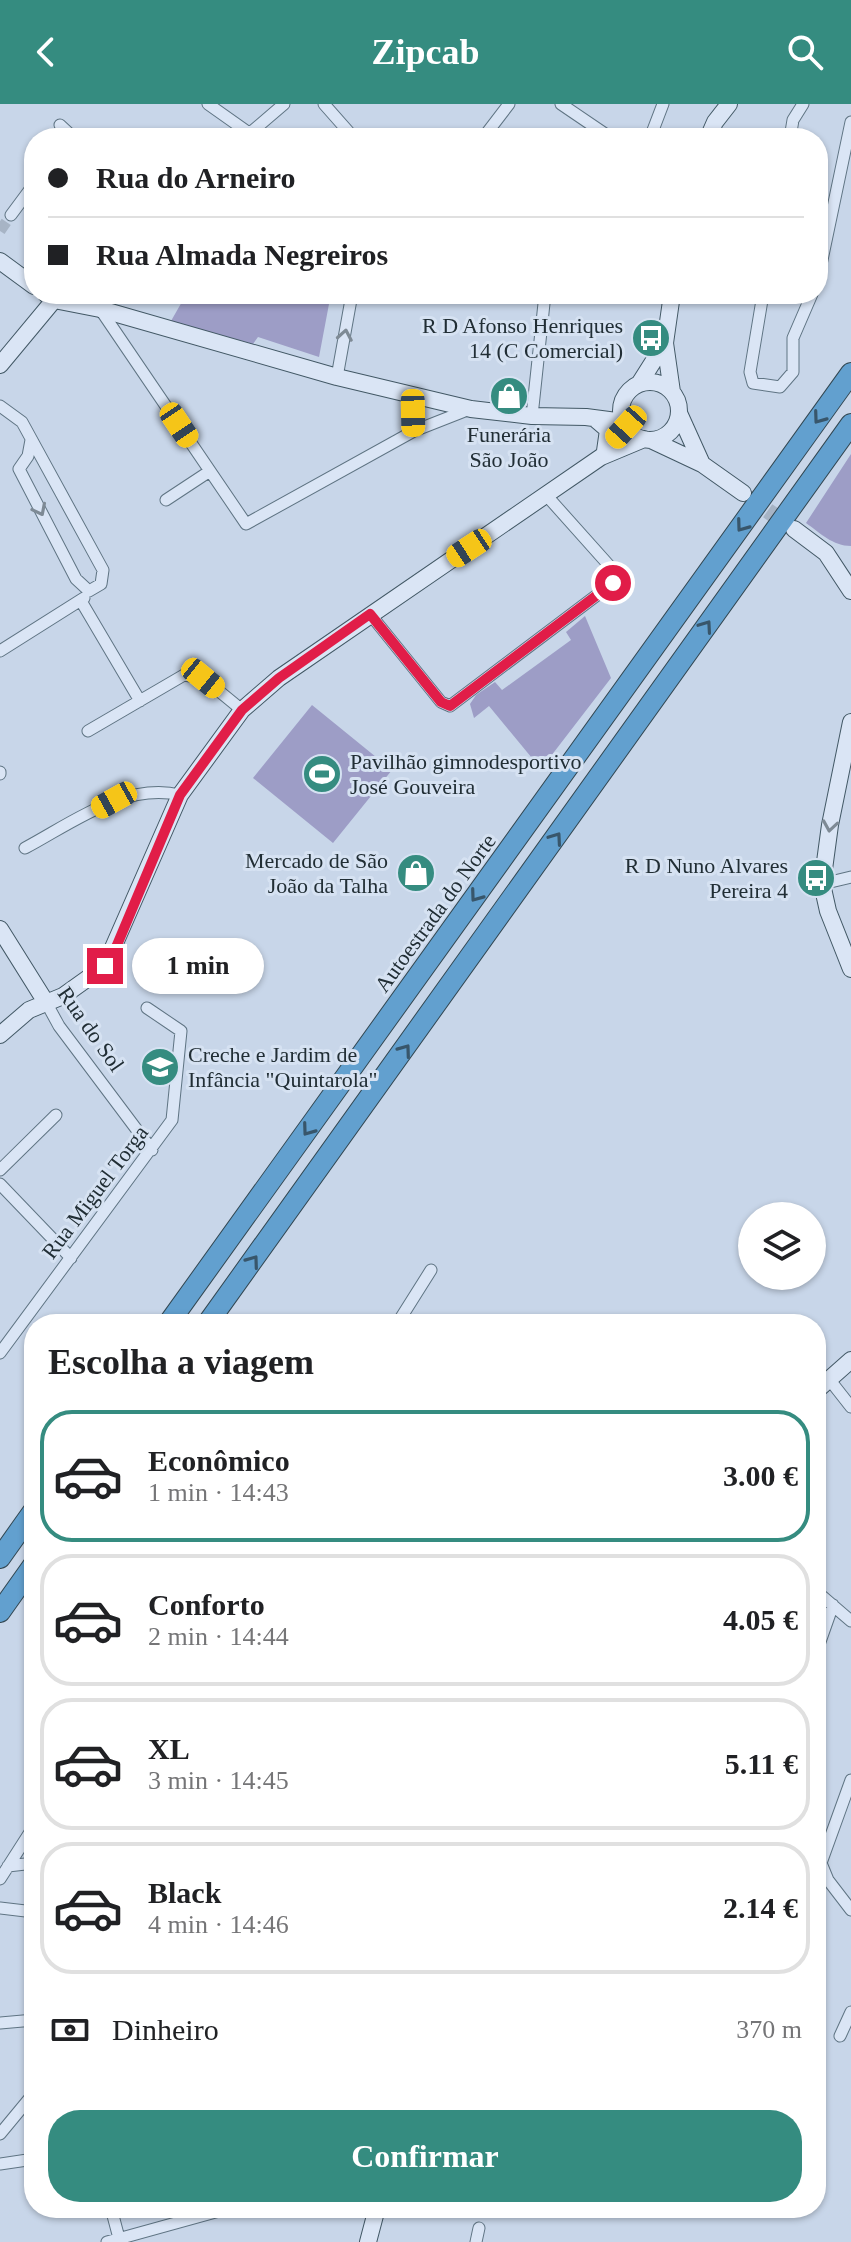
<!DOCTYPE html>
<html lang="pt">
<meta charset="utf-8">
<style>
:root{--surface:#fff;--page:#f6f6f6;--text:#202124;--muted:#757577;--line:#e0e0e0;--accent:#358c80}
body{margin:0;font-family:"Times New Roman",serif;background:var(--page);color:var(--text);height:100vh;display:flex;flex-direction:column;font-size:30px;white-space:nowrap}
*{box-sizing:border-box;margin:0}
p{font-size:26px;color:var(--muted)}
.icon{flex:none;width:44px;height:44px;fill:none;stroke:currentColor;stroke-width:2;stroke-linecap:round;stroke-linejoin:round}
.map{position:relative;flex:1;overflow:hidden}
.drawer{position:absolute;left:24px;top:1210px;width:802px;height:904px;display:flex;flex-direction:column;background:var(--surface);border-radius:32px;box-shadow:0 2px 6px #0004}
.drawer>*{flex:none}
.top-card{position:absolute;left:24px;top:24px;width:804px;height:176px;border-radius:32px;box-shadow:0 2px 6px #0004;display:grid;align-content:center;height:176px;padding:0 24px;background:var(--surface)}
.fabs{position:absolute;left:738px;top:1098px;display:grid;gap:16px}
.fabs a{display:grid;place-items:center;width:88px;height:88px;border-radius:50%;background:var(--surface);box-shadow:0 2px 6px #0004;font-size:40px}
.end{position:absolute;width:36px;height:36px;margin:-18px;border:10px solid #e11d48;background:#fff;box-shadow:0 0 0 4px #fff}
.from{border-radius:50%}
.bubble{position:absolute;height:56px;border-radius:28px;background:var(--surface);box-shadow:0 2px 6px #0004;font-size:26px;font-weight:700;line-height:56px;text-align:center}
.car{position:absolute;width:24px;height:48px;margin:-24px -12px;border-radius:10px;box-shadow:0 0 6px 2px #0007;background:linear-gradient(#f5c518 24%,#345 0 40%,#f5c518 0 76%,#345 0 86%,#f5c518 0)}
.top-card b{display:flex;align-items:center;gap:28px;height:76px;font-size:30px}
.top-card b+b{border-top:2px solid var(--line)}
.top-card i{width:20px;height:20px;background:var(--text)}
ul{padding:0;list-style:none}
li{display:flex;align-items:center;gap:24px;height:132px;margin:0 16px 12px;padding:0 8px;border:4px solid var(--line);border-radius:32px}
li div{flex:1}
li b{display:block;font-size:30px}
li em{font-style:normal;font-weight:700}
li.on{border-color:var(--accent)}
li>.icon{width:72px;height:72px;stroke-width:1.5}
h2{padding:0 24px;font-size:36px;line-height:96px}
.pay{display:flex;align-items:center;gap:20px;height:88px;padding:0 24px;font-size:30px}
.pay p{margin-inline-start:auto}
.action{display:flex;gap:16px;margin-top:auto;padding:16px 24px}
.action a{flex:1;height:92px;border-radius:32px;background:var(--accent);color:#fff;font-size:32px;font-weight:700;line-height:92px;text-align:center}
header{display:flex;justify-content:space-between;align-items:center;height:104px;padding:0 24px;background:var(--accent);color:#fff;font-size:36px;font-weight:700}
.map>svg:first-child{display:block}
.green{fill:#9d9dc6}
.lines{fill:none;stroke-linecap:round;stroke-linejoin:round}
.street-tunnel{stroke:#a7b4c5;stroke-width:11;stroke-dasharray:11 5.5;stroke-linecap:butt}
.secondary-tunnel{stroke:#a7b4c5;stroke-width:16;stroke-dasharray:16 8;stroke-linecap:butt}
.street-casing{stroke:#5f7483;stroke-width:13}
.secondary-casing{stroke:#425865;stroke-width:18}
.highway-casing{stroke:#324752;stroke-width:22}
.street{stroke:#dae5f5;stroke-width:11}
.secondary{stroke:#dae5f5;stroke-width:16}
.highway{stroke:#62a0cf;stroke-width:20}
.oneway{stroke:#7e8a95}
.oneway2{stroke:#38566b}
.route{stroke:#e11d48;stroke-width:10}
.labels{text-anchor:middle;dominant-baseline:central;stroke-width:6;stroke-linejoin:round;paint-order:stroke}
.poi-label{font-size:22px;fill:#212e35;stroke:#d6e2f2;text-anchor:end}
.street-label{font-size:22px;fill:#212e35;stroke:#d6e2f2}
</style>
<header><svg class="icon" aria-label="back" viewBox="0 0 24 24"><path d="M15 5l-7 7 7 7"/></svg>Zipcab<svg class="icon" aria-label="search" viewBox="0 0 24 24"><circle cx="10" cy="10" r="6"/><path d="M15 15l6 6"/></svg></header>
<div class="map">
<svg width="851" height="2138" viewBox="0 0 851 2138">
<rect width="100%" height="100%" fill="#c8d6e9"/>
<!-- green -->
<path class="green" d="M 192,190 L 309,190 L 308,199 L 329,200 L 319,253 L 258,233 L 253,240 L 171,217 L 183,196 Z
M 851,350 L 851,442 C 833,442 820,429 806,419 Z
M 585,512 L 611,574 L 541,665 L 489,602 L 474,614 L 470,600 L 476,591 L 495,578 L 502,586 L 571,536 L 566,528 Z
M 312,601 L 392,666 L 333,739 L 253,674 Z"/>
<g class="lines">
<!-- street-tunnel -->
<path class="street-tunnel" d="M 0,127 L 11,111"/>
<!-- secondary-tunnel -->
<path class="secondary-tunnel" d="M 748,393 L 791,423"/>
<!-- street casing -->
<g class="street-casing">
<path id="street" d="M 208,0 L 256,34
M 324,0 L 354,34
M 561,0 L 611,34
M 60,21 L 74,34
M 249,30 L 284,0
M 483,34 L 509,0
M 650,34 L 663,0
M 790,34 L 793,16 L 803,0
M 11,111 L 34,80
M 818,175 L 851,18
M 763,190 L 750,268 L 753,279 L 780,283 L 793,268 L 793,234 L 812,190
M 100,205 L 246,420 L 414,327 L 470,305
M 337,273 L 352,190
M 413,292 L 414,327
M 0,302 L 22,318 L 103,466 L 101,480 L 89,487 L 76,475 L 19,365 L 28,352 L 31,336
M 532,312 L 545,190
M 166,396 L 210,367
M 81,497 L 140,597
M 370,510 L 441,598 L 450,602 L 613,479 L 614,467 L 547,392
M 0,547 L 84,494
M 88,627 L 184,571 L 203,574 L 242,606
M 0,668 L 0,670
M 25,744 C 72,719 125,678 180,691
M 822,780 L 851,773
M 47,900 L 59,922 L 152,1046
M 0,1066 L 56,1011
M 0,1080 L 71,1154
M 397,1220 L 431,1166
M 0,1249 L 172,1016 L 181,927 L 147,904
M 829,1275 L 851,1303
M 816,1487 L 851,1517
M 816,1549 L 833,1501
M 851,1676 L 821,1759 L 828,1776 L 851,1806
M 8,1762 L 34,1759
M 0,1775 L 34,1722
M 0,1804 L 34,1808
M 0,1919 L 34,1916
M 840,1932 L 851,1908
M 0,2030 L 34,1989
M 0,2060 L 34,2055
M 111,2104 L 120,2138
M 107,2138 L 230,2104
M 476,2138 L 479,2124"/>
</g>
<!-- secondary casing -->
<g class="secondary-casing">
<path id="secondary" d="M 708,34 L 715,18 L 729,0
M 0,157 L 34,182
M 46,190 L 54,196 L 100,205 L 337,273 L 471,305 L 532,312 L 586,313 L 624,318
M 0,261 L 54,196
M621 307a29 29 0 1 1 58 0a29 29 0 1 1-58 0Z
M 639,280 L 665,239
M 672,288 L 665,239 L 672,190
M 679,309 L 702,360
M 594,314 L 608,326 L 605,347
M 651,336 L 702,360 L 743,389
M 794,425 L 826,449 L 851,487
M 851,618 L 830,721 L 822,780 L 828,807 L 851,865
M 0,825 L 47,900
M 0,931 L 29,906 L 63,892 L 105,862 L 180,691 L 242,606 L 279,574 L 601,353 L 644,335
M 816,1287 L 851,1256
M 368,2138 L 377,2104"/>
</g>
<!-- highway casing -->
<g class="highway-casing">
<path id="highway" d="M 168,1220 L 851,269
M 207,1220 L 851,320
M 0,1454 L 34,1406
M 0,1508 L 34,1460"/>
</g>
<!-- street -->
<use href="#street" class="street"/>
<!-- secondary -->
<use href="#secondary" class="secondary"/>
<!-- highway -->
<use href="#highway" class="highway"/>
</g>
<!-- one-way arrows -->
<defs><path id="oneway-chevron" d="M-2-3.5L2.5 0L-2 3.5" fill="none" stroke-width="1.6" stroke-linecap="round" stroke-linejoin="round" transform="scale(2)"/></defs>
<g class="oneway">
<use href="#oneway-chevron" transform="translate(345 231) rotate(-80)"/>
<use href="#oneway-chevron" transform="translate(40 406) rotate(63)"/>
<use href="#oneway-chevron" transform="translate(830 722) rotate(99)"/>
</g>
<g class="oneway2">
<use href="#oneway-chevron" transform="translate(819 314) rotate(126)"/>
<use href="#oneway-chevron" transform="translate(742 422) rotate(126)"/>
<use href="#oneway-chevron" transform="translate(706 522) rotate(-55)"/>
<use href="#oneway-chevron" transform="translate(556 734) rotate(-55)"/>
<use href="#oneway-chevron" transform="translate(476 792) rotate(126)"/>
<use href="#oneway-chevron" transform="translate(405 946) rotate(-54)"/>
<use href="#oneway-chevron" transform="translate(308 1026) rotate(126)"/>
<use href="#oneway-chevron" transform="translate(253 1157) rotate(-54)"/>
</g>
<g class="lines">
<!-- route -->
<path class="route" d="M 105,862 L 117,841 L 180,691 L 242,606 L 279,574 L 370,510 L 441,598 L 450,602 L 613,479"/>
</g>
<!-- icons -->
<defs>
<g id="bus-disc" transform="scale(2)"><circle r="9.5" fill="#358c80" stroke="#d6e2f2"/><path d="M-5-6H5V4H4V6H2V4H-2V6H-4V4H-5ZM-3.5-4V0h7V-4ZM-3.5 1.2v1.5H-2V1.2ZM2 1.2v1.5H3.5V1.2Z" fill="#fff"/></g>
<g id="shop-disc" transform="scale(2)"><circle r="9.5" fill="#358c80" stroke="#d6e2f2"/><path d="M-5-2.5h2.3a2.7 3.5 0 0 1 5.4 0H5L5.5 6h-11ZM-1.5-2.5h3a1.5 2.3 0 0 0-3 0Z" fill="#fff"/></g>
<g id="stadium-disc" transform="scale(2)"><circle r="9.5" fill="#358c80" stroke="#d6e2f2"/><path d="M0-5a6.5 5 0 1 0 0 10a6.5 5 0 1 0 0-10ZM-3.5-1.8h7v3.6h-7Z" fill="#fff"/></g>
<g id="school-disc" transform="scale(2)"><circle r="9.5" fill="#358c80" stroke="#d6e2f2"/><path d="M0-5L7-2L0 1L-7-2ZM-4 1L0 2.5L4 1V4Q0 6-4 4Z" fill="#fff"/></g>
</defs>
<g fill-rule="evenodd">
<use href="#bus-disc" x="651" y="234"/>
<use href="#shop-disc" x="509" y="292"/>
<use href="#stadium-disc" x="322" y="670"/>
<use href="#shop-disc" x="416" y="769"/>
<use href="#bus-disc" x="816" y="774"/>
<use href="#school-disc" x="160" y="963"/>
</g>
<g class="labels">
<!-- poi labels -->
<g class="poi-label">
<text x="623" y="221">R D Afonso Henriques<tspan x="623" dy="25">14 (C Comercial)</tspan></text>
<text x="509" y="330" text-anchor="middle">Funerária<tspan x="509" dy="25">São João</tspan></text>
<text x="350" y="657" text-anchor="start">Pavilhão gimnodesportivo<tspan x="350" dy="25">José Gouveira</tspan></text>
<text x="388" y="756">Mercado de São<tspan x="388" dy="25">João da Talha</tspan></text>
<text x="788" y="761">R D Nuno Alvares<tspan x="788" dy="25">Pereira 4</tspan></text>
<text x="188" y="950" text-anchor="start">Creche e Jardim de<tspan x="188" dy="25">Infância "Quintarola"</tspan></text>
</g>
<!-- street labels -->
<g class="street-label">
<text transform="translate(435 809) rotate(-54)">Autoestrada do Norte</text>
<text transform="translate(91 925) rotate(55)">Rua do Sol</text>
<text transform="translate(95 1088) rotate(-53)">Rua Miguel Torga</text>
</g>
</g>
</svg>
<div class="fabs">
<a><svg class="icon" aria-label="layers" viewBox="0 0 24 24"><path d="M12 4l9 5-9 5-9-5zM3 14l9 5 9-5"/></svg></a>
</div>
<i class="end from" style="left:613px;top:479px"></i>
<i class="end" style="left:105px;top:862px"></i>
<div class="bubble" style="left:132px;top:834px;width:132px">1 min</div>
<i class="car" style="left:413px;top:309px;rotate:179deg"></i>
<i class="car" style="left:179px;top:321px;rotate:146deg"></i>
<i class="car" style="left:626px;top:323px;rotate:222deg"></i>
<i class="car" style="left:469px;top:444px;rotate:237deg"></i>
<i class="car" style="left:203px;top:574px;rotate:129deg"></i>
<i class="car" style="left:114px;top:696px;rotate:241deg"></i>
<div class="top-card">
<b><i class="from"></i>Rua do Arneiro</b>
<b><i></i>Rua Almada Negreiros</b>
</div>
<section class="drawer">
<h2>Escolha a viagem</h2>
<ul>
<li class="on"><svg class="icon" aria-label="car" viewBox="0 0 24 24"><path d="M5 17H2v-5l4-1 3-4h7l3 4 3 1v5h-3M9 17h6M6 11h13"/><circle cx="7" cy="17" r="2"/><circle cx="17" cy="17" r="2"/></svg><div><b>Econômico</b><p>1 min · 14:43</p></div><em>3.00 €</em></li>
<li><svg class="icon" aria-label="car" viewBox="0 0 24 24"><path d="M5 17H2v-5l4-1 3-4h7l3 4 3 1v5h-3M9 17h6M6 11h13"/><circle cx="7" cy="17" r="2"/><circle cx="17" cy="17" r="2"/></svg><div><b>Conforto</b><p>2 min · 14:44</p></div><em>4.05 €</em></li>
<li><svg class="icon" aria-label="car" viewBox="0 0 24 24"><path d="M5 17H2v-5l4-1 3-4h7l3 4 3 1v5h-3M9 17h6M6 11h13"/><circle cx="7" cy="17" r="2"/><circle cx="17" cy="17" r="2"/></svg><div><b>XL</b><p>3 min · 14:45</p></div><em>5.11 €</em></li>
<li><svg class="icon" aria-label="car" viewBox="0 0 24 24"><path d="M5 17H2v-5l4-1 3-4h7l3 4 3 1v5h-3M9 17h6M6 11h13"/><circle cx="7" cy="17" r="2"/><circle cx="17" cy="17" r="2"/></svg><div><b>Black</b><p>4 min · 14:46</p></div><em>2.14 €</em></li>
</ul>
<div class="pay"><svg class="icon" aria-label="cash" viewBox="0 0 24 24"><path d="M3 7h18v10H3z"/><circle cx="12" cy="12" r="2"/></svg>Dinheiro<p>370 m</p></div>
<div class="action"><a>Confirmar</a></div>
</section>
</div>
